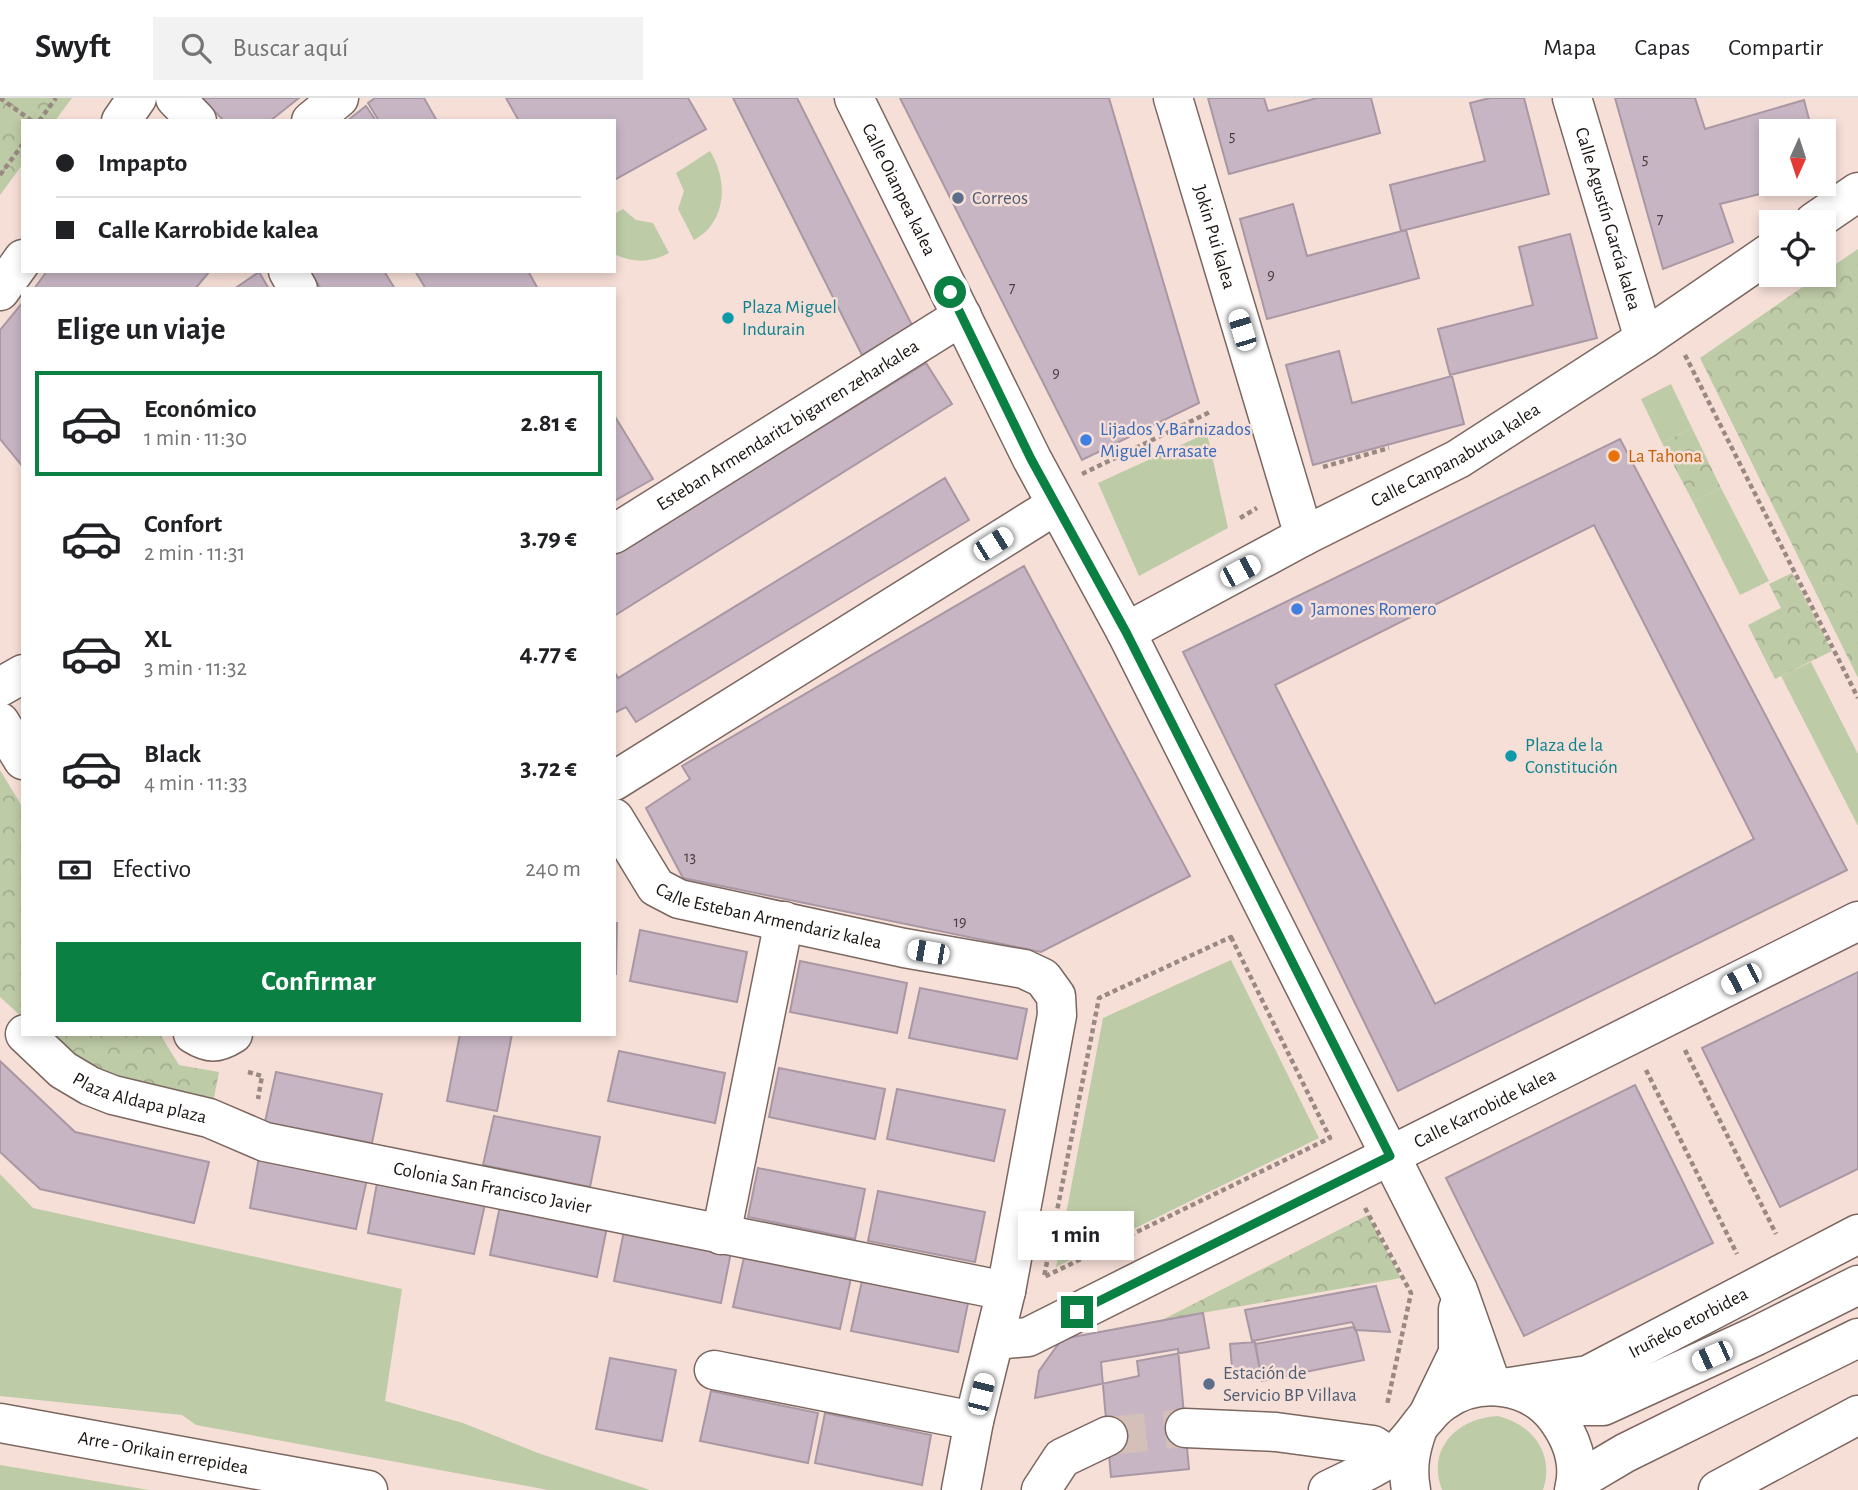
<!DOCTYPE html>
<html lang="es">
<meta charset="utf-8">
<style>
:root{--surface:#fff;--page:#f2f2f2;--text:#202124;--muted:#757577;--line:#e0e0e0;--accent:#0b8043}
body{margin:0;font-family:"Alegreya Sans",sans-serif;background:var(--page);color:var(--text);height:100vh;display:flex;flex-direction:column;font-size:26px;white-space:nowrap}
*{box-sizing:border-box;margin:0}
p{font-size:23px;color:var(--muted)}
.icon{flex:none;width:38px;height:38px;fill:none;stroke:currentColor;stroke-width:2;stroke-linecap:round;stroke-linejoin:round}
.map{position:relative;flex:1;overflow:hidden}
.panel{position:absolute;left:21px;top:189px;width:595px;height:749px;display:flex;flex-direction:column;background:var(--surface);border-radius:0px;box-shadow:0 4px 10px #0003}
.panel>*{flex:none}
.hud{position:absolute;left:21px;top:21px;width:595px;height:154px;border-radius:0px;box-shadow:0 4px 10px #0003;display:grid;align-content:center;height:154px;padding:0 35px;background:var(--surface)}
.needle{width:46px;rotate:183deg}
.buttons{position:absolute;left:1759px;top:21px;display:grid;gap:14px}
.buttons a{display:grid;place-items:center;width:77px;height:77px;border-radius:0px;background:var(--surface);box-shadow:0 4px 10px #0003;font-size:35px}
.end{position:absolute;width:32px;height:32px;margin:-16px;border:9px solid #0b8043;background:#fff;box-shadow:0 0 0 4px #fff}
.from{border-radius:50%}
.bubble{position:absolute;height:49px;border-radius:0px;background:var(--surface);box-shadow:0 4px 10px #0003;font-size:23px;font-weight:700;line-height:49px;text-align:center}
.car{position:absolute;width:21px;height:42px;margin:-21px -10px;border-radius:9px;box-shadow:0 0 5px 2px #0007;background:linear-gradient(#fff 24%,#345 0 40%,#fff 0 76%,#345 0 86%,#fff 0)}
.hud b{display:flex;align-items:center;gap:24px;height:66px;font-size:26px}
.hud b+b{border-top:2px solid var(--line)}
.hud i{width:18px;height:18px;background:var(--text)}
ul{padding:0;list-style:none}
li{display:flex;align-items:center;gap:21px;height:105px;margin:0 14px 10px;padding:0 21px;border:4px solid transparent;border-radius:0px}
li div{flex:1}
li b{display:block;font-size:26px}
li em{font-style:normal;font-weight:700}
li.current{border-color:var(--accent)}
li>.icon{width:63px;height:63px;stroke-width:1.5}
h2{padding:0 35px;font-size:32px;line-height:84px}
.pay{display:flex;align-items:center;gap:18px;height:77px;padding:0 35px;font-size:26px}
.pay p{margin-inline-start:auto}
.action{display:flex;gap:14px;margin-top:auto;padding:14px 35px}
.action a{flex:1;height:80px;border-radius:0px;background:var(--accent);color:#fff;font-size:28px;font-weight:700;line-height:80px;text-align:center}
header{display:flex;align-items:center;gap:42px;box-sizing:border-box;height:98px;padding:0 35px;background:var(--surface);border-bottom:2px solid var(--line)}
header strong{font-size:33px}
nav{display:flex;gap:38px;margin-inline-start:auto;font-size:24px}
.search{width:490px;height:63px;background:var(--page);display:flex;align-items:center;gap:18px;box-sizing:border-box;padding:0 24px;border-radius:0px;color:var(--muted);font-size:26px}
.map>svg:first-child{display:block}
.green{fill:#becba7}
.forest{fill:url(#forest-crowns)}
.building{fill:#c7b5c3;stroke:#a997a4;stroke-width:2;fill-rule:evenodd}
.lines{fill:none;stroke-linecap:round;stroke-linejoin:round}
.minor-tunnel{stroke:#d5c0b9;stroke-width:38;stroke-dasharray:38 19;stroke-linecap:butt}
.minor-casing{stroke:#7b6760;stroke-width:41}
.major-casing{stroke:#7b6760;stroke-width:41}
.path{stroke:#9a8983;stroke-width:4.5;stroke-dasharray:5 3.5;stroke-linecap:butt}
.minor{stroke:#fff;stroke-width:38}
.major{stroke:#fff;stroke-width:38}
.route{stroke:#0b8043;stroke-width:9}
.service-dot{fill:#5c6f8a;stroke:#f6dfd7;stroke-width:2.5}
.culture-dot{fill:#0f9aa8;stroke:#f6dfd7;stroke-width:2.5}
.shop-dot{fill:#3f7fe0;stroke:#f6dfd7;stroke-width:2.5}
.food-dot{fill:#e8710a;stroke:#f6dfd7;stroke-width:2.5}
.labels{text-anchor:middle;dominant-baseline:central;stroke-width:5;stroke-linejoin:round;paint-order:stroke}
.number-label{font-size:16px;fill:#463c3d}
.street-label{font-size:19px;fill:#1b1310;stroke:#f6dfd7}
.service-label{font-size:19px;fill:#4e5e75;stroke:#f6dfd7;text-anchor:start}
.culture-label{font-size:19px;fill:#0d838f;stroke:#f6dfd7;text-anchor:start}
.shop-label{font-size:19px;fill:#366cbe;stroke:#f6dfd7;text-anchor:start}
.food-label{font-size:19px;fill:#c56008;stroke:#f6dfd7;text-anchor:start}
</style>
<header>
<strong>Swyft</strong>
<div class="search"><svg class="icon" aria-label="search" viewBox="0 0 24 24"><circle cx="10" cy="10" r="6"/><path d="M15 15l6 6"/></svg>Buscar aquí</div>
<nav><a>Mapa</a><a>Capas</a><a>Compartir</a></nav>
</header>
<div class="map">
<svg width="1858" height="1392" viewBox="0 0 1858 1392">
<defs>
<pattern id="forest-crowns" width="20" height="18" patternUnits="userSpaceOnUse" patternTransform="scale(1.75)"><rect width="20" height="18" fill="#becba7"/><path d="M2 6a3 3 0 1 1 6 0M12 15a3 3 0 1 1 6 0" fill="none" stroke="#a3ad8f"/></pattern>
</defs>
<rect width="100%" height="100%" fill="#f6dfd7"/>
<!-- green -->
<path class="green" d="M 710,53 C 729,83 726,125 694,142 L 678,111 L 684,93 L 676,75 Z
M 623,111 L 636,122 L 653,125 L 669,155 C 650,165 634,165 614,156 L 614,116 Z
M 1671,286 L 1692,330 L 1662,345 L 1641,301 Z
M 1207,335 L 1228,430 L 1139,478 L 1098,385 Z
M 1721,390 L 1769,483 L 1740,497 L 1693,404 Z
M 1811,564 L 1858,656 L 1858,728 L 1781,578 Z
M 1231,862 L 1319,1040 L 1056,1169 L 1103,920 Z
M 0,1076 L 33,1110 L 402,1191 L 385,1303 L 463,1325 L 538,1355 L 650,1392 L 548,1392 L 196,1327 L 182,1317 L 0,1298 Z
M 1498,1318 C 1533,1327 1555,1356 1543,1392 L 1442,1392 C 1426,1350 1458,1320 1498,1318 Z
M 0,1367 L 149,1392 L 0,1392 Z"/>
<!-- forest -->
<path class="forest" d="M 0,0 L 72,0 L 55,23 L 23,23 L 23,66 L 0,97 Z
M 1858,151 L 1858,580 L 1700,260 L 1820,177 L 1824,177 L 1824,174 Z
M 1692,330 L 1721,390 L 1693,404 L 1662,345 Z
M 1792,475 L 1832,553 L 1775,581 L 1748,527 L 1781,510 L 1769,486 Z
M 0,672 L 23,710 L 23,920 L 0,899 Z
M 40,936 L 160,936 L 179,967 L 219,974 L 212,1010 L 127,991 Z
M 1368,1117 L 1401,1180 L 1162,1222 Z"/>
<!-- building -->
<path class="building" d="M 202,0 L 299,0 L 270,23 L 224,23 Z
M 375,0 L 424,0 L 437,23 L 379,23 L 368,5 Z
M 506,0 L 688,0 L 706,31 L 614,82 L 614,23 L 519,23 Z
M 733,0 L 797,0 L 912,227 L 862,257 Z
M 900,0 L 1109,0 L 1199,305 L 1082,362 Z
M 1208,0 L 1264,0 L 1268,13 L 1317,0 L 1371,0 L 1380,35 L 1229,76 Z
M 1490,0 L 1524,0 L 1549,96 L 1401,133 L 1390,87 L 1485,63 L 1470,5 Z
M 1615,0 L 1695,0 L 1705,31 L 1804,2 L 1812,33 L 1771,33 L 1771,86 L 1800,86 L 1720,106 L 1733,144 L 1663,171 Z
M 366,8 L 376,23 L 347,23 Z
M 1293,106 L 1307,158 L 1406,132 L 1419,180 L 1267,221 L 1240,121 Z
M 1570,136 L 1597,240 L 1450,277 L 1438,231 L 1533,207 L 1519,149 Z
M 47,173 L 210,173 L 195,191 L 34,191 Z
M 310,173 L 384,173 L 395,191 L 321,191 Z
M 415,173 L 528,173 L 538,191 L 426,191 Z
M 259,174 L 269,191 L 234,191 Z
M 23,204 L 23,369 L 0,341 L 0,232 Z
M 1339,253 L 1352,305 L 1452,278 L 1464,326 L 1313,367 L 1286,267 Z
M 926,265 L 952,306 L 614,518 L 614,457 Z
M 614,317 L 653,381 L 614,403 Z
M 1620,341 L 1847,772 L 1398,993 L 1183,554 ZM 1594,427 L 1754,741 L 1435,906 L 1275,587 Z
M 945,380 L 969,422 L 636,624 L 626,609 L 614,615 L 614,573 L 618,580 Z
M 1024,468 L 1190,778 L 1041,854 L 683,780 L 646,710 L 690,681 L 682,668 Z
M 614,825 L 617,825 L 616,876 L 614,876 Z
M 640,832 L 747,854 L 737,904 L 630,883 Z
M 800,863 L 907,885 L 897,935 L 790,914 Z
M 1858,874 L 1858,1071 L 1780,1109 L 1702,950 Z
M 920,890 L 1027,911 L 1017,961 L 909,940 Z
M 460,936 L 512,936 L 497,1013 L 447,1003 Z
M 619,953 L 725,975 L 715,1025 L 608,1003 Z
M 0,963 L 75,1034 L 209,1064 L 194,1125 L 40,1091 L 0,1054 Z
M 779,970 L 885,991 L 875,1041 L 769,1019 Z
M 276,974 L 382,996 L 372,1045 L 265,1024 Z
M 1635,987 L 1713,1145 L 1524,1238 L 1446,1080 Z
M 897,991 L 1005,1012 L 994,1063 L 887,1041 Z
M 494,1018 L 600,1039 L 590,1089 L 483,1067 Z
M 259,1059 L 367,1081 L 356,1131 L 250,1110 Z
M 758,1070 L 865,1091 L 855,1141 L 748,1119 Z
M 377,1085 L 485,1106 L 474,1156 L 368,1135 Z
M 878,1093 L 985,1114 L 975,1164 L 868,1143 Z
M 500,1108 L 607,1129 L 597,1179 L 490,1157 Z
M 624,1133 L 731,1154 L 721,1205 L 614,1183 Z
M 744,1159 L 851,1180 L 840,1231 L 733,1209 Z
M 862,1183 L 968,1205 L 958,1254 L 851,1233 Z
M 1376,1188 L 1390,1234 L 1356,1232 L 1352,1224 L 1252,1243 L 1245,1212 Z
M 1203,1215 L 1209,1250 L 1137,1263 L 1139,1278 L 1035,1300 L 1039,1273 L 1062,1241 Z
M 1353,1229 L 1357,1235 L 1364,1262 L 1262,1283 L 1255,1246 Z
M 1255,1244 L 1261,1277 L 1233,1281 L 1230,1246 Z
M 1178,1251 L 1189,1371 L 1111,1379 L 1101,1264 Z
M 610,1260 L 676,1272 L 662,1343 L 596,1331 Z
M 711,1293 L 818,1315 L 808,1365 L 700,1343 Z
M 825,1315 L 931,1337 L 922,1387 L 815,1365 Z"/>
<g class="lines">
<!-- minor-tunnel -->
<path class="minor-tunnel" d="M 1108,1338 L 1185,1330"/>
<!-- minor casing -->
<g class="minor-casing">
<g id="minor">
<path d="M 175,0 L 197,23"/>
<path id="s1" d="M 854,0 L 1032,361 L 1126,534 L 1458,1192 L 1492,1288"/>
<path id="s2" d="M 1173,0 L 1304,438"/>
<path id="s3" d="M 1572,0 L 1644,241"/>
<path d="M 121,23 L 137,0"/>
<path d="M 311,23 L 339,0"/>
<path d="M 1814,124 L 1858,94"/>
<path d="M 288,173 L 298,191"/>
<path d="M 0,193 L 23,161"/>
<path id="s4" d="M 614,436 L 962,218"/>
<path id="s5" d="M 1126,534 L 1304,438 L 1458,361 L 1644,241 L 1771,154"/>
<path d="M 0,589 L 23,576"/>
<path d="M 0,624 L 23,662"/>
<path d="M 614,683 L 1056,407"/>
<path id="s6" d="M 614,720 L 656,789 L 679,801 L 904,850 L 1024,871 L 1043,880 L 1056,898 L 1057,917 L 1006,1193 L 974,1323 L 961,1392"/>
<path id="s7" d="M 25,936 L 63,972 L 90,988 L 113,997 L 209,1020 L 265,1044 L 1006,1193"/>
<path d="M 193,936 C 209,946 217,946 233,936"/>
<path d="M 721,1137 L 784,823"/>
<path id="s8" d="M 995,1242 L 1028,1239 L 1858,823"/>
<path d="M 714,1272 L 974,1323"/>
<path id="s9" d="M 1510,1289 L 1588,1277 L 1858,1136"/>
<path d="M 1427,1319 L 1458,1255 L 1458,1211"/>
<path d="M 1185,1330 L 1276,1334 L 1373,1347 L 1391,1359"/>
<path d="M 1041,1392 L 1062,1360 L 1108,1338"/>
<path d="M 1718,1392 L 1858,1317"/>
</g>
</g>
<!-- major casing -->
<g class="major-casing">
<g id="major">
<path d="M 1547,1308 L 1603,1308 L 1756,1238 L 1858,1187"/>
<path id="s10" d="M 0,1325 L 368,1392"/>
<path d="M 1576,1384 L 1625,1355 L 1858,1240"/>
<path d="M 1328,1392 C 1348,1382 1370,1373 1389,1360 C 1412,1345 1422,1317 1444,1303 C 1479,1279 1529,1285 1555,1318 C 1571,1339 1581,1365 1574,1392"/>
<path d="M 1411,1392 C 1407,1370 1410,1353 1417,1333"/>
</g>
</g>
<!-- path -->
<path class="path" d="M 0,0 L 32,23
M 39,23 L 56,0
M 0,77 L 23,46
M 1685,257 L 1858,600
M 1323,369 L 1389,350
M 1082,376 L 1210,314
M 1240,420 L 1257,410
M 1231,839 L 1330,1040 L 1044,1179 L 1099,900 Z
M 1685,952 L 1776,1136
M 1646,972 L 1737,1156
M 248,974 L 262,978 L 258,1001
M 1365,1110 L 1411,1195 L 1387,1307"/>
<!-- minor -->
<use href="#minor" class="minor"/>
<!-- major -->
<use href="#major" class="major"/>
</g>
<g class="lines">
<!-- route -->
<path class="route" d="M 950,194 L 1031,361 L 1126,534 L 1390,1058 L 1077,1214"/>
</g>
<!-- markers -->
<g class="service-dot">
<circle cx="958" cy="100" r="7"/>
<circle cx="1209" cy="1286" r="7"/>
</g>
<g class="culture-dot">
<circle cx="728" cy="220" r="7"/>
<circle cx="1511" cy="658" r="7"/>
</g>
<g class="shop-dot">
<circle cx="1086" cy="342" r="7"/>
<circle cx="1297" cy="511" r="7"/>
</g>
<circle class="food-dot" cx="1614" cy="358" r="7"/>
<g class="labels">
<!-- number labels -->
<g class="number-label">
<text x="1232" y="38">5</text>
<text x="1645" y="61">5</text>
<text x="1660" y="121">7</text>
<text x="1271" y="177">9</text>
<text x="1012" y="190">7</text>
<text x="1056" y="275">9</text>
<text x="690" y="759">13</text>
<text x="960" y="824">19</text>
</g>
<!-- street labels -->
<g class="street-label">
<text stroke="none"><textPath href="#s1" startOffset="102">Calle Oianpea kalea</textPath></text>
<text stroke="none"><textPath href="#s3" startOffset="126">Calle Agustín García kalea</textPath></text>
<text stroke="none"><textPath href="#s2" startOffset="145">Jokin Pui kalea</textPath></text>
<text stroke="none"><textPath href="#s4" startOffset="205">Esteban Armendaritz bigarren zeharkalea</textPath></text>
<text stroke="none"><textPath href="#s5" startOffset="374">Calle Canpanaburua kalea</textPath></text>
<text stroke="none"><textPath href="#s6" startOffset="198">Calle Esteban Armendariz kalea</textPath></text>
<text stroke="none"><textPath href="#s7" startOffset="135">Plaza Aldapa plaza</textPath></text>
<text stroke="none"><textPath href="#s8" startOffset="544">Calle Karrobide kalea</textPath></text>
<text stroke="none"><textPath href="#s7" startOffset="500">Colonia San Francisco Javier</textPath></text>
<text stroke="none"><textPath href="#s9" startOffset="192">Iruñeko etorbidea</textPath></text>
<text stroke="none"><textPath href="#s10" startOffset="166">Arre - Orikain errepidea</textPath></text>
</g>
<!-- service labels -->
<g class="service-label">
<text x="972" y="100">Correos</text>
<text x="1223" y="1275">Estación de<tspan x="1223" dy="22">Servicio BP Villava</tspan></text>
</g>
<!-- culture labels -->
<g class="culture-label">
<text x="742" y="209">Plaza Miguel<tspan x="742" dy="22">Indurain</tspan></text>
<text x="1525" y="647">Plaza de la<tspan x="1525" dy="22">Constitución</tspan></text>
</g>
<!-- shop labels -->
<g class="shop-label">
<text x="1100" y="331">Lijados Y Barnizados<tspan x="1100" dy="22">Miguel Arrasate</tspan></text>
<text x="1311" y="511">Jamones Romero</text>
</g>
<!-- food labels -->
<g class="food-label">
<text x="1628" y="358">La Tahona</text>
</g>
</g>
</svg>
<div class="buttons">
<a><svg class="needle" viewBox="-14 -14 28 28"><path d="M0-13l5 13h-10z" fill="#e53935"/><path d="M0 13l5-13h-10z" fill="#757577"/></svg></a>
<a><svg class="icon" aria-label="locate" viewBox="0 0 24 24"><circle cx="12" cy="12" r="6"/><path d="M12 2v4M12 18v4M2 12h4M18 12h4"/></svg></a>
</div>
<i class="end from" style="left:950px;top:194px"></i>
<i class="end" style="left:1077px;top:1214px"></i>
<div class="bubble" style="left:1018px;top:1113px;width:116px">1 min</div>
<i class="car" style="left:1242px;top:232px;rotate:343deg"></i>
<i class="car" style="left:993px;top:446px;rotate:58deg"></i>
<i class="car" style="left:1240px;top:473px;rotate:62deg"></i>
<i class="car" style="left:928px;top:854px;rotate:280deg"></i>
<i class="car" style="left:1741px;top:881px;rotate:243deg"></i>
<i class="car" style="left:1712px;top:1258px;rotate:246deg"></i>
<i class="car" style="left:981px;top:1296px;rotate:14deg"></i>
<div class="hud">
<b><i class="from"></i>Impapto</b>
<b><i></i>Calle Karrobide kalea</b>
</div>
<section class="panel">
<h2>Elige un viaje</h2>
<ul>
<li class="current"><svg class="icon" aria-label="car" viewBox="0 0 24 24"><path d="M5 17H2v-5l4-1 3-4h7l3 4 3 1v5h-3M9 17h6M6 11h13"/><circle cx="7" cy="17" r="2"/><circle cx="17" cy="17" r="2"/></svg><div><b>Económico</b><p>1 min · 11:30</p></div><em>2.81 €</em></li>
<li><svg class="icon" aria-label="car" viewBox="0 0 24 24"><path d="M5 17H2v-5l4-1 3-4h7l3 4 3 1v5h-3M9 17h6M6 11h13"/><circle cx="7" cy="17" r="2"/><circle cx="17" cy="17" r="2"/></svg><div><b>Confort</b><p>2 min · 11:31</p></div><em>3.79 €</em></li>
<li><svg class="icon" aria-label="car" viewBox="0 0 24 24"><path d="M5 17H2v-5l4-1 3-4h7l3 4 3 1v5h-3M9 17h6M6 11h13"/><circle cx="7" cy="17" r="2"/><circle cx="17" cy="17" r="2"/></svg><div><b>XL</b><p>3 min · 11:32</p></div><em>4.77 €</em></li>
<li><svg class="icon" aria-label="car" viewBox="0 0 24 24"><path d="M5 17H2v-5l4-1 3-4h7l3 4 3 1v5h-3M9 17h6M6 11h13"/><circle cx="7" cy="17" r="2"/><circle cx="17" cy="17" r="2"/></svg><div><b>Black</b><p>4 min · 11:33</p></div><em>3.72 €</em></li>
</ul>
<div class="pay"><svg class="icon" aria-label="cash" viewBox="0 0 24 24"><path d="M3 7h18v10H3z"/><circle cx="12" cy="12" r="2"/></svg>Efectivo<p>240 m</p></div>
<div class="action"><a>Confirmar</a></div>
</section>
</div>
